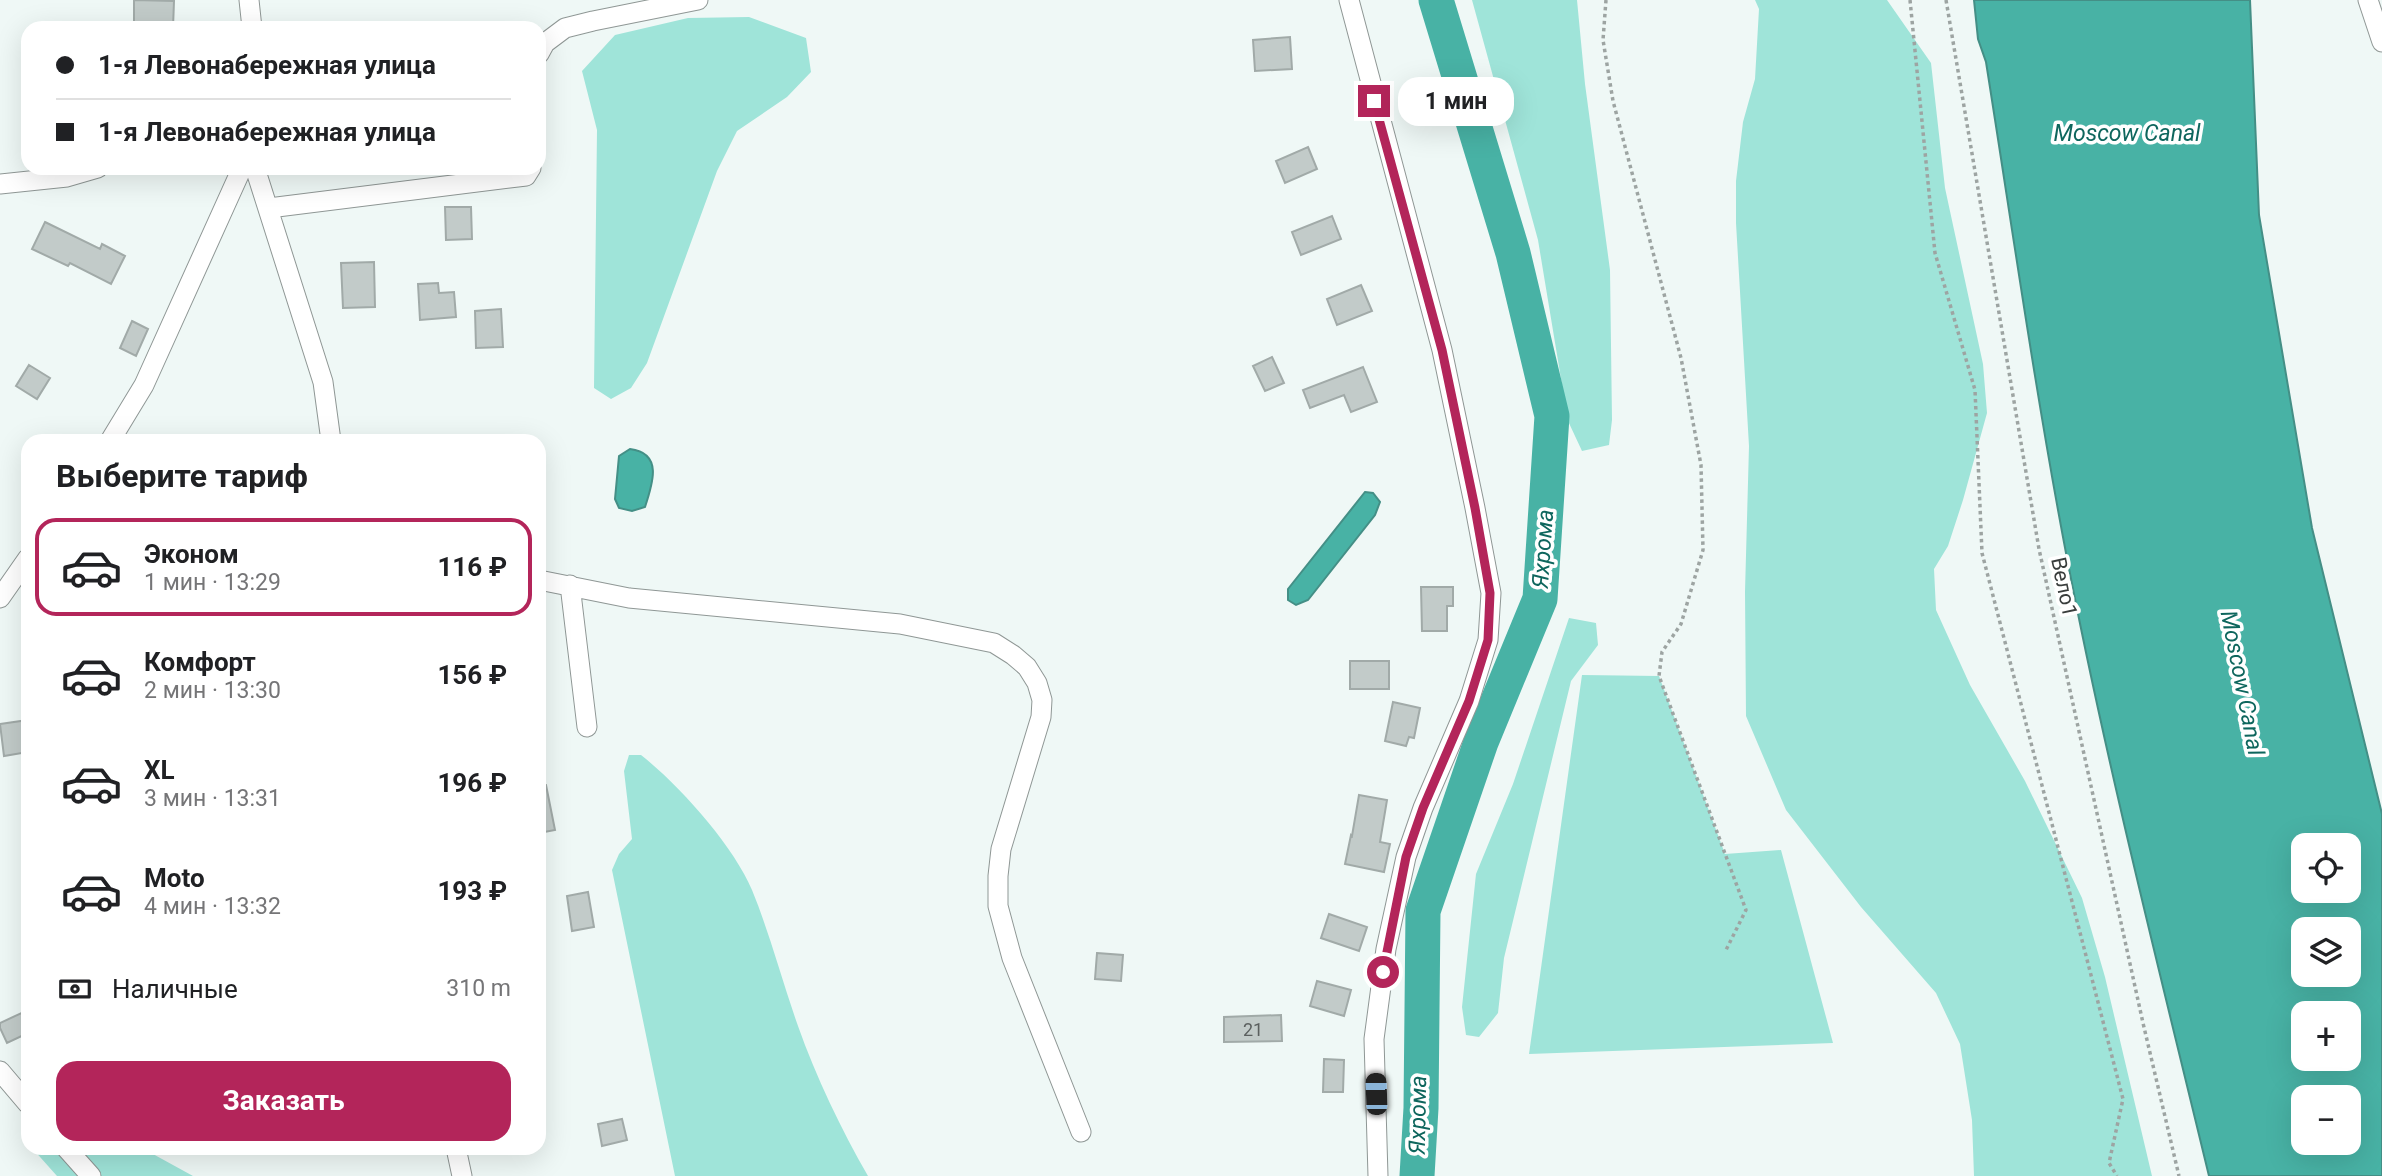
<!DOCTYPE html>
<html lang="ru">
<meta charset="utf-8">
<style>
:root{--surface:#fff;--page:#f2f2f2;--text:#202124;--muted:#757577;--line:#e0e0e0;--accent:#b3255a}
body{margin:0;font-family:Roboto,sans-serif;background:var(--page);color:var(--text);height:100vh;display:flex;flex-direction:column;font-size:26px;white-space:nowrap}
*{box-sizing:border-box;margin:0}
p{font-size:23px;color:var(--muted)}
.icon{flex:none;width:38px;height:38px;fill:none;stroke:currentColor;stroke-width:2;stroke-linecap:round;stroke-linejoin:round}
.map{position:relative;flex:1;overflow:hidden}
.sheet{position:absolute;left:21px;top:434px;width:525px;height:721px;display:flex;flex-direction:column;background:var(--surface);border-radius:21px;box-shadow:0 7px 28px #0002}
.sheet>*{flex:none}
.banner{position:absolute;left:21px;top:21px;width:525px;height:154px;border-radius:21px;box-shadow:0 7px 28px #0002;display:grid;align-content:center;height:154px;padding:0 35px;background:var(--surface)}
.controls{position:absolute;left:2291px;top:833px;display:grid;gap:14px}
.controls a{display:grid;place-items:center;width:70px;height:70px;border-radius:14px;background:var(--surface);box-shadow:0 7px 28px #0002;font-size:35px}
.end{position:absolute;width:32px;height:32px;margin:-16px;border:9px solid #b3255a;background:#fff;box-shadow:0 0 0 4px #fff}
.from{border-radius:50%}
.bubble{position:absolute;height:49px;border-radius:21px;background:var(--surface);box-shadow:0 7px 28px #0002;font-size:23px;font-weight:700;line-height:49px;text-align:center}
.car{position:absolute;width:21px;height:42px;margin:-21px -10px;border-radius:9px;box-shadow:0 0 5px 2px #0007;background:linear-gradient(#222 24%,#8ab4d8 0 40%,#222 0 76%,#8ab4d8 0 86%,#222 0)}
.banner b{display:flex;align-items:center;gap:24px;height:66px;font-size:26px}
.banner b+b{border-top:2px solid var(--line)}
.banner i{width:18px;height:18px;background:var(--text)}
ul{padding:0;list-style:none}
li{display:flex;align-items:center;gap:21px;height:98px;margin:0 14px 10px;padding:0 21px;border:4px solid transparent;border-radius:21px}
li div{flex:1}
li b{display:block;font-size:26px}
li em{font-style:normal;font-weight:700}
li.active{border-color:var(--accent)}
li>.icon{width:63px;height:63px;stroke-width:1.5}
h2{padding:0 35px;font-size:32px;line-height:84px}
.pay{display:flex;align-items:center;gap:18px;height:77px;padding:0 35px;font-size:26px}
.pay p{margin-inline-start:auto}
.primary-button{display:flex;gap:14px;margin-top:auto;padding:14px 35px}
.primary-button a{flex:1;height:80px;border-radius:21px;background:var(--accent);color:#fff;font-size:28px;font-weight:700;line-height:80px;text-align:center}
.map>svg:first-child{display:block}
.green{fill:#9fe4d9}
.water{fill:#48b2a5;stroke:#448f86;stroke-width:2;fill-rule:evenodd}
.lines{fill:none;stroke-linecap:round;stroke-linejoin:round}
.river{stroke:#48b2a5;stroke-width:35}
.building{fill:#c2cbc9;stroke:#a1aaa8;stroke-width:2}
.minor-casing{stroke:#8f9795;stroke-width:21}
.path{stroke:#9da4a2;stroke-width:3.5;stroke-dasharray:3.5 3.5;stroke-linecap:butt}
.minor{stroke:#fff;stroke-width:19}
.route{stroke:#b3255a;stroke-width:9}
.labels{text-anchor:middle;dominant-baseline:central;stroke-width:7;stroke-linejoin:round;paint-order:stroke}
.number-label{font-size:18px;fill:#5b605f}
.street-label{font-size:21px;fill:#393d3c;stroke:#fff}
.water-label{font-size:23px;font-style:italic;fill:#0e665d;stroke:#fff}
</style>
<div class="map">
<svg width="2382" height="1176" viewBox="0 0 2382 1176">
<rect width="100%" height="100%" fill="#eff8f6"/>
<!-- green -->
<path class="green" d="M 1472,0 L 1577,0 L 1585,84 L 1610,270 L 1612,420 L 1609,445 L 1582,451 L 1568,421 L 1538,240 Z
M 1755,0 L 1887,0 L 1931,63 L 1945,188 L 1983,364 L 1987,413 L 1963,500 L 1948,546 L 1934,569 L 1936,610 L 1970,685 L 2025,781 L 2082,898 L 2105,977 L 2152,1176 L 1974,1176 L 1972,1120 L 1960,1044 L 1936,993 L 1861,907 L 1786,810 L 1746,716 L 1745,592 L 1749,446 L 1736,223 L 1736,181 L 1743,122 L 1755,79 L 1759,9 Z
M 749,17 L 806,38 L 811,72 L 787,97 L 737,131 L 717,171 L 647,363 L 631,388 L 611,399 L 594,388 L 597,130 L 582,71 L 615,35 L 688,18 Z
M 1569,618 L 1596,623 L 1598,645 L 1571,681 L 1504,958 L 1498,1013 L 1479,1037 L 1466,1035 L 1462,1007 L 1476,874 L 1513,784 Z
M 1582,675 L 1659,676 L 1725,854 L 1781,850 L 1833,1043 L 1529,1054 Z
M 629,755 L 641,755 C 679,785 733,845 752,890 C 770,934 782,981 798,1026 C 816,1077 841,1129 868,1176 L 675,1176 L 612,870 L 619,854 L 632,839 L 624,771 Z
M 32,1148 L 142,1148 L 193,1176 L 57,1176 Z"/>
<!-- water -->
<path class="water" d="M 1974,0 L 2250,0 L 2259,215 L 2312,528 L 2382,814 L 2382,1176 L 2209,1176 C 2159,969 2106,762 2066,553 C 2035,390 2012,226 1986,62 L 1978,39 ZM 2303,845 L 2348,845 L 2348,891 L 2303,891 ZM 2303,929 L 2348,929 L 2348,975 L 2303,975 ZM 2303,1013 L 2348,1013 L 2348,1059 L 2303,1059 ZM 2303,1097 L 2348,1097 L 2348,1143 L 2303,1143 Z
M 630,449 C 663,453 653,483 645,507 L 632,511 L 619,508 L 615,499 L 619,456 Z
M 1365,492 L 1373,493 L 1380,502 L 1375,515 L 1308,600 L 1296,605 L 1288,600 L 1288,589 Z"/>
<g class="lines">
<!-- river -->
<path class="river" d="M 1417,1176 L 1421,1108 L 1423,911 L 1481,742 L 1540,599 L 1552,416 L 1513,253 L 1436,0"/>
</g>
<!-- building -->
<path class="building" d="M 134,0 L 174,1 L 173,28 L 134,28 Z
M 1290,37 L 1292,69 L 1255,71 L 1253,40 Z
M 1308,147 L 1317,169 L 1285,183 L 1276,161 Z
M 445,207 L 471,207 L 472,239 L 446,240 Z
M 1332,216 L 1341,239 L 1301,255 L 1292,232 Z
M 45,222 L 100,249 L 102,244 L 125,256 L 111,284 L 70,263 L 68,266 L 32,249 Z
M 374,262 L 375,307 L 343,308 L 341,263 Z
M 438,283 L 439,293 L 454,292 L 456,317 L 420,320 L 418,284 Z
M 1361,285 L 1372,311 L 1337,325 L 1327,299 Z
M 501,309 L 503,347 L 476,348 L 475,311 Z
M 132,321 L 148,329 L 136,356 L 120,348 Z
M 1272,357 L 1284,383 L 1265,391 L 1253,366 Z
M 29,365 L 50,378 L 37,399 L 16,386 Z
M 1363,367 L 1377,402 L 1351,412 L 1344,395 L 1310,408 L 1303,390 Z
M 1421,587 L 1453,587 L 1453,606 L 1447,606 L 1447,631 L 1422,631 Z
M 1350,661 L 1389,661 L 1389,689 L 1350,689 Z
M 1393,702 L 1420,708 L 1414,738 L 1409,737 L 1406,746 L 1385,741 Z
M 28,720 L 28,752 L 4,756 L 0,724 Z
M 546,785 L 555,830 L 539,833 L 539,786 Z
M 1359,795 L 1387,800 L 1380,842 L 1390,844 L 1384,872 L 1345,864 L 1351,835 L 1352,836 Z
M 588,892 L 594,927 L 572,931 L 567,896 Z
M 1329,914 L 1367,927 L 1359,951 L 1321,938 Z
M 1097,953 L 1123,955 L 1121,981 L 1095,979 Z
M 1317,981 L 1351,990 L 1344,1016 L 1310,1006 Z
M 28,1010 L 28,1033 L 7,1043 L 0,1028 L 0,1023 Z
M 1281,1015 L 1282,1041 L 1224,1042 L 1224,1017 Z
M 1324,1059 L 1344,1060 L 1343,1092 L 1323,1092 Z
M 622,1119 L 627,1140 L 602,1146 L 598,1124 Z"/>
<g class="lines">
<!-- minor casing -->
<g class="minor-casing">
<path id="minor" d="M 249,0 L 252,28
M 1349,0 L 1442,350 L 1475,508 L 1491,593 L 1488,640 L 1469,701 L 1423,808 L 1406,857 L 1386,949 L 1374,1039 L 1378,1176
M 2368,0 L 2382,42
M 539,54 L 545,43 L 565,28 L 593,21 L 698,0
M 255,168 L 323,382 L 331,441
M 0,184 L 67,177 L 98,168
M 269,208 L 509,178 L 526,176 L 531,168
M 110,441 L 144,385 L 242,168
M 539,580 L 629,598 L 900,624 L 994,643 L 1013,655 L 1027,667 L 1037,683 L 1042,700 L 1041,717 L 1001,849 L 998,876 L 998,906 L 1012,958 L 1081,1132
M 570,585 L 587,727
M 0,598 L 28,558
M 0,1071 L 28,1104
M 66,1148 L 91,1176
M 456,1148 L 462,1176"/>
</g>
<!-- path -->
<path class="path" d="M 1606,0 L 1603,40 L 1613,101 L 1681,358 L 1701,465 L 1703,550 L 1681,624 L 1662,652 L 1659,676 L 1746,910 L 1725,952
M 1910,0 L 1935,253 L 1975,390 L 1982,553 L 2123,1099 L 2109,1163 L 2117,1176
M 1946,0 L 2039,549 L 2143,1023 L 2179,1176"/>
<!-- minor -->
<use href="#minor" class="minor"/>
</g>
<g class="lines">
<!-- route -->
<path class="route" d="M 1374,101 L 1442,350 L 1475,508 L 1490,593 L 1488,640 L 1469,701 L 1423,808 L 1406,857 L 1383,972"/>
</g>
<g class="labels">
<!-- number labels -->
<g class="number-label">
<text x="1253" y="1029">21</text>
</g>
<!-- street labels -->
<g class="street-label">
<text transform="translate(2064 587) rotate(78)">Вело1</text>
</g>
<!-- water labels -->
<g class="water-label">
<text x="2127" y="133">Moscow Canal</text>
<text transform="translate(1543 549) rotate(-86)">Яхрома</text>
<text transform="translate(2242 683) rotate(79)">Moscow Canal</text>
<text transform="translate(1418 1115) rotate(-89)">Яхрома</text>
</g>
</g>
</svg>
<div class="controls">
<a><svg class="icon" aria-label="locate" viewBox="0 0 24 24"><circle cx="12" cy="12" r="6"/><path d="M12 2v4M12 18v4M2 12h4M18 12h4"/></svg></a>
<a><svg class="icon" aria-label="layers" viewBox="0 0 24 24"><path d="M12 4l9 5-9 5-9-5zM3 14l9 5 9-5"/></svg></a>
<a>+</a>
<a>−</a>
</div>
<i class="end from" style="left:1383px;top:972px"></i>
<i class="end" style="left:1374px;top:101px"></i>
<div class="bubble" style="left:1398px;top:77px;width:116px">1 мин</div>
<i class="car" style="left:1376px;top:1094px;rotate:358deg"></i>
<div class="banner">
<b><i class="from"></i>1-я Левонабережная улица</b>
<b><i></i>1-я Левонабережная улица</b>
</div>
<section class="sheet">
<h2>Выберите тариф</h2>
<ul>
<li class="active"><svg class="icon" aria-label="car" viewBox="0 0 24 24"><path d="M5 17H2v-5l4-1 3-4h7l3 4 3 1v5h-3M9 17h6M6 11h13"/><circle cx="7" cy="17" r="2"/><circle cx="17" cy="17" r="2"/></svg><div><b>Эконом</b><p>1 мин · 13:29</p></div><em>116 ₽</em></li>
<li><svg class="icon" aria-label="car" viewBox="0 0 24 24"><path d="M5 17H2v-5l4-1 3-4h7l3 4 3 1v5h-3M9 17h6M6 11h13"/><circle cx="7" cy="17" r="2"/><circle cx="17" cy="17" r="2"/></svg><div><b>Комфорт</b><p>2 мин · 13:30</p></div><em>156 ₽</em></li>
<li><svg class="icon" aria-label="car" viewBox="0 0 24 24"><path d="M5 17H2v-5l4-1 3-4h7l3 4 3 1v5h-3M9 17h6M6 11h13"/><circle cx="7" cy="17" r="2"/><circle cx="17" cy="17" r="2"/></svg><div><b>XL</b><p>3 мин · 13:31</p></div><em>196 ₽</em></li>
<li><svg class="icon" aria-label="car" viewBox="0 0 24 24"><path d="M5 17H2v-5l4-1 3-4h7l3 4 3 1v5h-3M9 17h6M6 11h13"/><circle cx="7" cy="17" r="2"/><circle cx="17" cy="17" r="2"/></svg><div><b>Moto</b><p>4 мин · 13:32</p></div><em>193 ₽</em></li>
</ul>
<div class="pay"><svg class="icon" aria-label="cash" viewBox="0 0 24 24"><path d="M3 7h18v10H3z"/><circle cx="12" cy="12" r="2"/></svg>Наличные<p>310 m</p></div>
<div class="primary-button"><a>Заказать</a></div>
</section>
</div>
